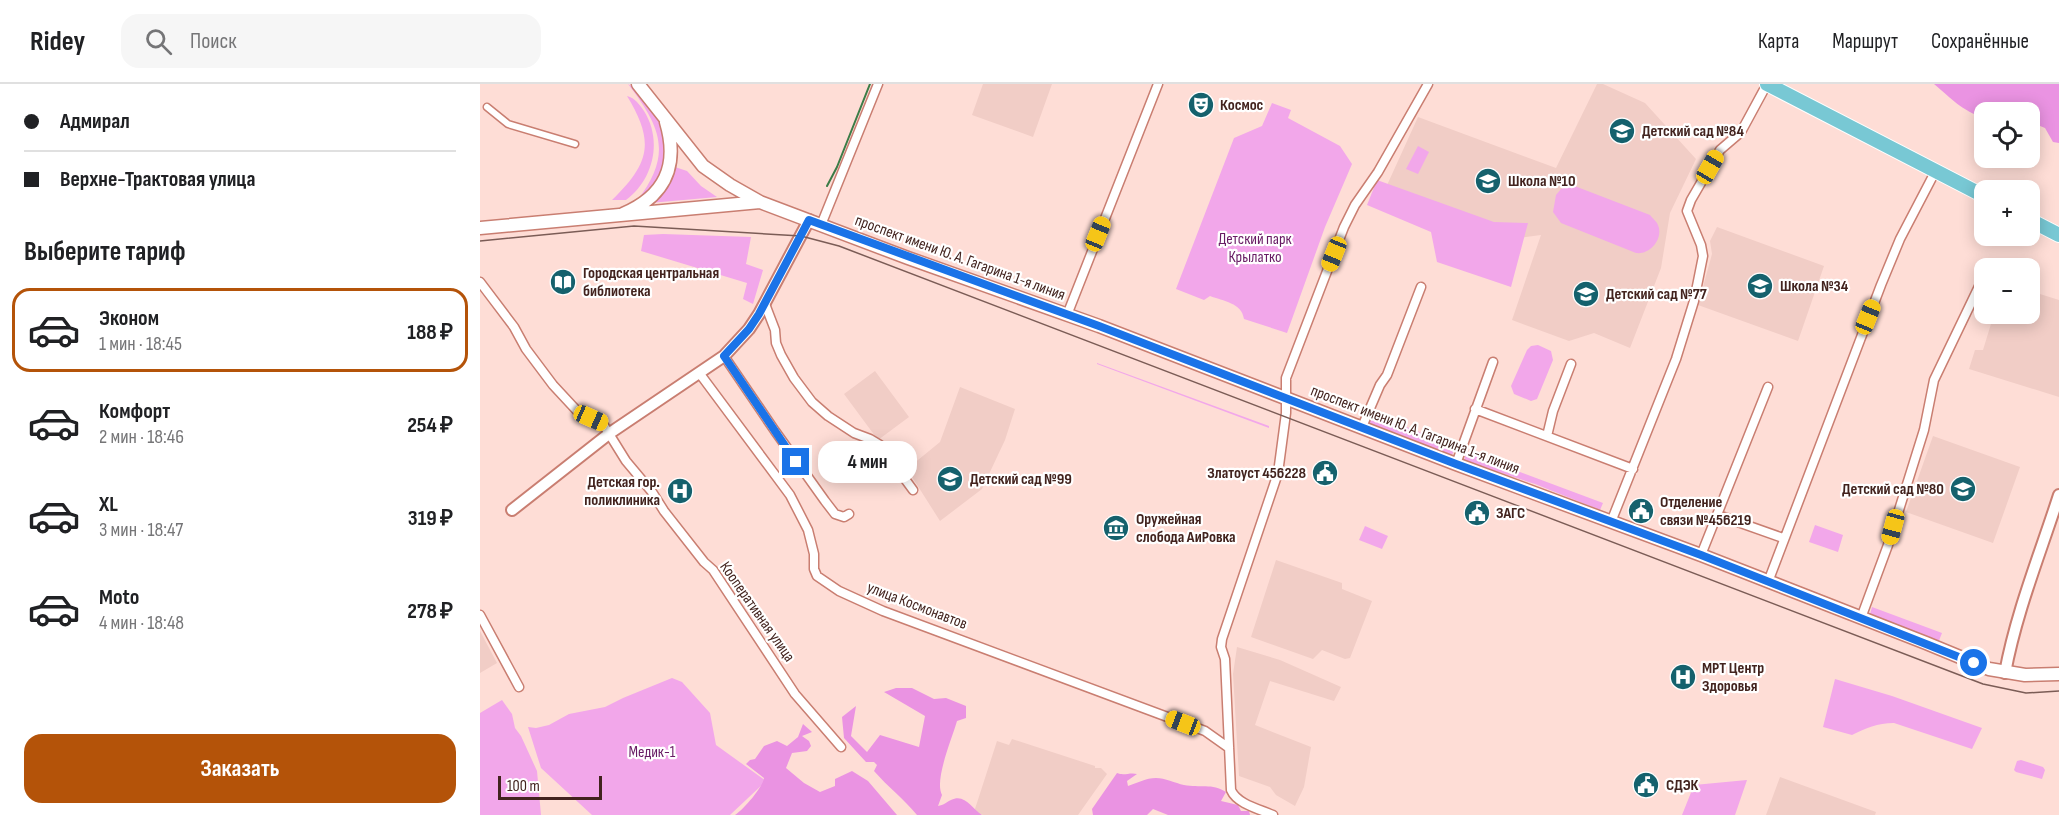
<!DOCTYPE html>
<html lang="ru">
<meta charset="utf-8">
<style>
:root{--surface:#fff;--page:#f6f6f6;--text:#202124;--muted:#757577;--line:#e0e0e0;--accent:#b45309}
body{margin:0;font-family:"Sofia Sans Condensed",sans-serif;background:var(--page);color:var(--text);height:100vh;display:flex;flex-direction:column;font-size:22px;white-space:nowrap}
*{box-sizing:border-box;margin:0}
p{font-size:20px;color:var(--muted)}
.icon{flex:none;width:33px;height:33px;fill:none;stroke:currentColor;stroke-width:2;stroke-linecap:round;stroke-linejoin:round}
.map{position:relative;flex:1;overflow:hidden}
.sheet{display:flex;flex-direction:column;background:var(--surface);width:480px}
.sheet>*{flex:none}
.top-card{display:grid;align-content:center;height:132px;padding:0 24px;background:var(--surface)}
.fabs{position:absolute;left:1494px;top:18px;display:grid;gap:12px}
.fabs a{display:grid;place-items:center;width:66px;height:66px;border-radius:12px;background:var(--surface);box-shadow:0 3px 15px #0003;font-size:30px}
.scale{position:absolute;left:18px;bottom:15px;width:104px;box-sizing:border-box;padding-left:6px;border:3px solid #42231e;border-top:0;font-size:16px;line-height:21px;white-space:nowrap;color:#42231e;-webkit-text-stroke:4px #fff;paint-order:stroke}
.end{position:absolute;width:27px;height:27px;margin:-14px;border:8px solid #1a73e8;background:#fff;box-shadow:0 0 0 3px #fff}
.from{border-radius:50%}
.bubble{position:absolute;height:42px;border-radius:18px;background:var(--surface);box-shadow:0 3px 15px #0003;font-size:20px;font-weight:700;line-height:42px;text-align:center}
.car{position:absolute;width:18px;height:36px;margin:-18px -9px;border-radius:8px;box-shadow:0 0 4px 2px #0007;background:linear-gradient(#f5c518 24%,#345 0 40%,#f5c518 0 76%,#345 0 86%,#f5c518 0)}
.top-card b{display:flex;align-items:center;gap:21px;height:57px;font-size:22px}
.top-card b+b{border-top:2px solid var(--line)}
.top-card i{width:15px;height:15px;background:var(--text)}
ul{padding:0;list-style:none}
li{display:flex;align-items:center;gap:18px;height:84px;margin:0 12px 9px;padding:0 12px;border:3px solid transparent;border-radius:18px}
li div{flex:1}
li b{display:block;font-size:22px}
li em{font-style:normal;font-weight:700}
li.active{border-color:var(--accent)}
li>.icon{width:54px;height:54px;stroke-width:1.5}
h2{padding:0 24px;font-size:27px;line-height:72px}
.button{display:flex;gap:12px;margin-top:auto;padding:12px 24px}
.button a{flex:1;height:69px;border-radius:18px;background:var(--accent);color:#fff;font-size:24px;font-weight:700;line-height:69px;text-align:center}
header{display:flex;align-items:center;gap:36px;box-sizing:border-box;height:84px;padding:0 30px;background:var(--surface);border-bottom:2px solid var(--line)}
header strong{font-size:28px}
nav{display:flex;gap:33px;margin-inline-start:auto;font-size:21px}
.search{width:420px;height:54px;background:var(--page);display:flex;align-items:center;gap:15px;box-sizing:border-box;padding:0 21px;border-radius:18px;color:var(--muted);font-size:22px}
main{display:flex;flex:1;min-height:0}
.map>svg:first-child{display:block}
.built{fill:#f1cdc6}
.green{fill:#f2a7ea}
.forest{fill:#ea93e2}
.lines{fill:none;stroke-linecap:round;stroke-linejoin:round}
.stream{stroke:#3b7c47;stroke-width:2}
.pedestrian-casing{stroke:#c97e71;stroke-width:9}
.minor-casing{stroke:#c97e71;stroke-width:11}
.tertiary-casing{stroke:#c97e71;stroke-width:14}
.secondary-casing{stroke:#c97e71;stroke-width:15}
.primary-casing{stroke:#fff;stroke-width:16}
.pedestrian{stroke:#fff;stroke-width:6}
.minor{stroke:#fff;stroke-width:8}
.tertiary{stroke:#fff;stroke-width:10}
.secondary{stroke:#fff;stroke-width:12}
.primary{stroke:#78c8d4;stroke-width:14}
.tram{stroke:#7b5c56;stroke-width:1.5}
.route{stroke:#1a73e8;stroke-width:8}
.labels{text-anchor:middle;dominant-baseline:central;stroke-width:4.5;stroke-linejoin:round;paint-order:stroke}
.poi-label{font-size:16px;font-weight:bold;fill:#42231e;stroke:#fff;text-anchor:start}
.park-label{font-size:16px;fill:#681b64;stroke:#fff}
.street-label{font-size:16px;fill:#42231e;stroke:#fff}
</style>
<header>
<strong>Ridey</strong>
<div class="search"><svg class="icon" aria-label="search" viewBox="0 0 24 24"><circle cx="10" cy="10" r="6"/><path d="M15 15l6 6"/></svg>Поиск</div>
<nav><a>Карта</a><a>Маршрут</a><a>Сохранённые</a></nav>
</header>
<main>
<section class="sheet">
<div class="top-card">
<b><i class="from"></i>Адмирал</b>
<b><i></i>Верхне-Трактовая улица</b>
</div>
<h2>Выберите тариф</h2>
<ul>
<li class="active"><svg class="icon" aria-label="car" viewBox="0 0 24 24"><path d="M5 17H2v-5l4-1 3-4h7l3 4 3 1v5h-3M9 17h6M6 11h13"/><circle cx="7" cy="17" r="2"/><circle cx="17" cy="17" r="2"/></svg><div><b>Эконом</b><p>1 мин · 18:45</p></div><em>188 ₽</em></li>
<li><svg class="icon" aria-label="car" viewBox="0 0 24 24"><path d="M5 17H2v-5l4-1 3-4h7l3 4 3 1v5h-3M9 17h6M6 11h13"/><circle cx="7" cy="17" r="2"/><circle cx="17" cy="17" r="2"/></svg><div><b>Комфорт</b><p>2 мин · 18:46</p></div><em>254 ₽</em></li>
<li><svg class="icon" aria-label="car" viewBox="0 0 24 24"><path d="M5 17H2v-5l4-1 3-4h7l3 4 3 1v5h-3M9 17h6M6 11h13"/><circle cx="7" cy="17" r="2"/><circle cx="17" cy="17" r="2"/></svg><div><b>XL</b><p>3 мин · 18:47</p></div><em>319 ₽</em></li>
<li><svg class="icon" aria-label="car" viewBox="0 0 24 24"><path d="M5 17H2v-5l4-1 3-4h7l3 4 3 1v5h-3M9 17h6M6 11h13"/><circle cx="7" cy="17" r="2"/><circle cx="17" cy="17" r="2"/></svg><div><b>Moto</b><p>4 мин · 18:48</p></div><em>278 ₽</em></li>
</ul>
<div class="button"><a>Заказать</a></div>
</section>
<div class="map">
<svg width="1579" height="731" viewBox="0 0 1579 731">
<rect width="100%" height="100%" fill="#feddd6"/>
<!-- built -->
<path class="built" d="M 503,0 L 572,0 L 553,53 L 492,31 Z
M 1117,0 L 1123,0 L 1165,19 L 1216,75 L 1190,129 L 1181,184 L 1150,264 L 1114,249 L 1089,257 L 1032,236 L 1061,151 L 1018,157 L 903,110 L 938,33 L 1076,84 Z
M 1237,143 L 1344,182 L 1318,257 L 1218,221 L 1232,170 L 1230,157 Z
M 1550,207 L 1579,216 L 1579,313 L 1489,285 L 1495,266 L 1503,266 L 1514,230 L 1550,230 Z
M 395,287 L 429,333 L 398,356 L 364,310 Z
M 480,303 L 535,325 L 525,356 L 502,405 L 460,437 L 427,385 L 460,358 Z
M 1453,352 L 1540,383 L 1513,459 L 1426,428 Z
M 796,476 L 862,499 L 862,505 L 892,517 L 870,574 L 865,575 L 842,566 L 833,575 L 771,553 Z
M 0,547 L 17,579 L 0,589 Z
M 757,563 L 800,576 L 861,603 L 854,617 L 790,597 L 775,641 L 831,663 L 824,703 L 815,722 L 796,711 L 790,703 L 759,692 L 753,590 Z
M 532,655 L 615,682 L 615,684 L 621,684 L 627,690 L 598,731 L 503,731 L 494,728 L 517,657 L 529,661 Z
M 1300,693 L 1396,728 L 1395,731 L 1286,731 Z"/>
<!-- green -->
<path class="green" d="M 148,0 C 157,5 164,15 170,24 C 187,47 193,72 178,98 C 174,106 164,112 157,117 C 193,70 181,43 148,0 Z
M 147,12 C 155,14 160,21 164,27 C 183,57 173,96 146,116 L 132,116 C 170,79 175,58 147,12 Z
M 792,19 L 811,26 L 808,34 L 860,62 L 872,80 L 845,143 L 807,249 L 764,235 C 762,219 743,217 730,212 L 724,216 L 696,205 L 754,54 L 782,42 Z
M 938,62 L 949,68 L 938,90 L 926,85 Z
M 195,83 L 207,87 L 221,102 L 237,113 L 170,119 C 183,109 191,99 195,83 Z
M 897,96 L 1014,138 L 1048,139 L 1031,203 L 957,178 L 951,148 L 887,121 Z
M 1092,101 L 1170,131 C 1172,134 1175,136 1177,139 C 1185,153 1171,171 1156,169 L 1081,139 L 1073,128 L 1076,111 L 1081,105 Z
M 183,150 L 271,153 L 266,180 L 283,186 L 273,220 L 263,215 L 267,199 L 161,167 L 164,151 Z
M 1058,261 L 1071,267 L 1073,276 L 1057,315 L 1051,317 L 1034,310 L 1031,302 L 1047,266 L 1051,262 Z
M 617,279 L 789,342 L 789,344 L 617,280 Z
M 890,329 L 976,362 L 972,371 L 886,338 Z
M 986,368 L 1123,419 L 1120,426 L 1055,400 L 984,377 Z
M 1335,441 L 1363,451 L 1358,468 L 1329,458 Z
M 885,442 L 908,452 L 902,465 L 879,456 Z
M 1392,523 L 1462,549 L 1458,559 L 1389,534 Z
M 192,594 L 202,598 L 230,629 L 236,661 L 286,697 L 250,731 L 112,731 L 61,684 L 48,643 L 56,644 L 69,641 L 89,630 L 125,623 L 143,614 Z
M 1355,595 L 1412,612 L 1502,644 L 1492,665 L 1414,639 C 1397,639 1386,644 1372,651 L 1343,643 Z
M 22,616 L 32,630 L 35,644 L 41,652 L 57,687 L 61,731 L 0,731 L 0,629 Z
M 1541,676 L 1563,683 L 1565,686 L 1562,695 L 1536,688 L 1534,686 L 1537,677 Z
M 1267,696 L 1255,731 L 1202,731 L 1214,701 Z"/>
<!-- forest -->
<path class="forest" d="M 1454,0 L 1579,0 L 1579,59 L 1573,58 L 1565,44 L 1550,38 L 1550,28 L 1520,27 L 1504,28 L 1504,34 C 1481,26 1472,15 1454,0 Z
M 416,604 L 432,604 L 454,615 L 466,614 L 486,622 L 486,634 L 477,637 C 472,655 454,696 462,711 L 458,722 C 464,721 465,719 471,716 C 485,709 492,725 502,731 L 437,731 C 424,715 408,703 394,687 L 397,681 L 394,678 L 386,678 L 364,654 L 362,633 L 376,622 L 371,652 L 387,668 L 400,651 L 439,663 L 445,632 L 404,608 Z
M 323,640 L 332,648 L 322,652 L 329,657 L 331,662 L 327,667 L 312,669 L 306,684 L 324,699 L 340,708 L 355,702 L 355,695 L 372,687 L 388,697 L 417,731 L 255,731 C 264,725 283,703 284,694 L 266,680 L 270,676 L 275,675 L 284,662 L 297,657 L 307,662 L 318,653 Z
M 637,689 C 644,692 650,688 657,690 L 647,697 L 648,702 C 657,699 666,694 676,694 C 685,694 695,699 704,701 C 720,704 732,699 746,708 L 741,717 L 758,721 L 761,727 L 769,727 L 770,731 L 688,731 L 673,725 L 667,731 L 613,731 L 612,725 Z"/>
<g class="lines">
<!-- stream -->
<path class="stream" d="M 347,102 L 357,83 L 390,0"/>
<!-- pedestrian casing -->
<g class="pedestrian-casing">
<path id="pedestrian" d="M 7,23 L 28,40 L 95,60"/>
</g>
<!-- minor casing -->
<g class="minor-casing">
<path id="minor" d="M 341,141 L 398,0
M 1508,184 L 1510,181
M 0,198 L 34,243 L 46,265 L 73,301 L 99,329 L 123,340 L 146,377 L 172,408 L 184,427 L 224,478 L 233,486 L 315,610 L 361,663
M 285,220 L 295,246 L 296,259 L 301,271 L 314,294 L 332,318 L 348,332 L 374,349 L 390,355 L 400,361 L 433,406
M 587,231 L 678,0
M 244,272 L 295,347 L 345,417 L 355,430 L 364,433 L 369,430
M 220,290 L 310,411 L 328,446 L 334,470 L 334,485 L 337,492 L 359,507 L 403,527 L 725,647 L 749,664
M 995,325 L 1153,385
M 882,343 L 900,301 L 907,291 L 941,203
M 1067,352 L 1073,327 L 1091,280
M 976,380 L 1013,278
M 1238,431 L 1303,454
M 1131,438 L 1196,275 L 1214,217 L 1223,172 L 1221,161 L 1207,127 L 1211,116 L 1240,66 L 1261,48 L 1287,0
M 1221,471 L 1288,303
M 1288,498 L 1401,201 L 1420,155 L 1455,88
M 0,531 L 39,603
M 1381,534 L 1408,461 L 1444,346 L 1454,296 L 1504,192
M 793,731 C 779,725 757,720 751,706 L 745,575 L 741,563 L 742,555 L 798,389 L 806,329 L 806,294 L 864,143 L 875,121 L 898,88 L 948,0"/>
</g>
<!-- tertiary casing -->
<g class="tertiary-casing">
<path id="tertiary" d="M 32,426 L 130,349 L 244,272 L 269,245 L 279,230 L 329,136
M 1525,589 C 1536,529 1560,470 1579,411"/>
</g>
<!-- secondary casing -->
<g class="secondary-casing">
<path id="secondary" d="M 158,0 L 223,82 L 250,101 L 280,118 L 428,174 L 619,242 L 976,380 L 1221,471 L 1446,559 L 1509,585 L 1545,591 L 1579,590
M 143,130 C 185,112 199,82 186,38
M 0,144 L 280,118"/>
</g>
<!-- primary casing -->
<g class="primary-casing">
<path id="primary" d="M 1287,0 L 1504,112
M 1550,136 L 1579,151"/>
</g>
<!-- pedestrian -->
<use href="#pedestrian" class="pedestrian"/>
<!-- minor -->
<use href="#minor" class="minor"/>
<!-- tertiary -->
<use href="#tertiary" class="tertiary"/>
<!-- secondary -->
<use href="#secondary" class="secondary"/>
<!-- primary -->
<use href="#primary" class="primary"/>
<!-- tram -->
<path class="tram" d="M 0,157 L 154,142 L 321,152 L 359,162 L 1503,600 L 1546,609 L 1579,607"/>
</g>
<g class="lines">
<!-- route -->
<path class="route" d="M 316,378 L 244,272 L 269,245 L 279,230 L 329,136 L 619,242 L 976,380 L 1221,471 L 1494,579"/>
</g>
<!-- icons -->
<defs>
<g id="theatre-disc" transform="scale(1.35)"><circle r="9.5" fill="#15616d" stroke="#fff"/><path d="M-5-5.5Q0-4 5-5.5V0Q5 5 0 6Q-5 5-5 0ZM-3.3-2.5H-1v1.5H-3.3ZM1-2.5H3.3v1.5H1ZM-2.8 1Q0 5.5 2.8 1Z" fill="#fff"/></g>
<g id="school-disc" transform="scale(1.35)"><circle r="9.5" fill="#15616d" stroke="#fff"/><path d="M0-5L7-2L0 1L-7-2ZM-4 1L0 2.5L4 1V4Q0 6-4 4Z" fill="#fff"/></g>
<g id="library-disc" transform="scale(1.35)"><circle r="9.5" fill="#15616d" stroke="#fff"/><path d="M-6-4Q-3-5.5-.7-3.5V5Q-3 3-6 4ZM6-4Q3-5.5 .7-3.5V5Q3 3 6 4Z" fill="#fff"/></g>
<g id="civic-disc" transform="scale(1.35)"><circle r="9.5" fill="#15616d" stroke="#fff"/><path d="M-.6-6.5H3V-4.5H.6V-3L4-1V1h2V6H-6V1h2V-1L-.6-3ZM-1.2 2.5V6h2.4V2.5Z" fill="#fff"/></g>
<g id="hospital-disc" transform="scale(1.35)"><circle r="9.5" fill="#15616d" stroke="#fff"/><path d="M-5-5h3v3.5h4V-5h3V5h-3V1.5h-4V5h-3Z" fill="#fff"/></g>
<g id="museum-disc" transform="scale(1.35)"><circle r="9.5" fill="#15616d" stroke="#fff"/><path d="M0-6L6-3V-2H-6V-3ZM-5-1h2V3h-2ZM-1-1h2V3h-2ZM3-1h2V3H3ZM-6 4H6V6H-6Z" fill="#fff"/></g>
</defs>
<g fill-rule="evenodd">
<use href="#theatre-disc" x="721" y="21"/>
<use href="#school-disc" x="1142" y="47"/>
<use href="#school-disc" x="1008" y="97"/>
<use href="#library-disc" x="83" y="198"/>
<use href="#school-disc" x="1280" y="202"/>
<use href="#school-disc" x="1106" y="210"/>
<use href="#civic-disc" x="845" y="389"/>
<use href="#school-disc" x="470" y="395"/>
<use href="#school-disc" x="1483" y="405"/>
<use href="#hospital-disc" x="200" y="407"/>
<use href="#civic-disc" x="1161" y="427"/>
<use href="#civic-disc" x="997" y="429"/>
<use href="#museum-disc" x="636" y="444"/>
<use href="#hospital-disc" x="1203" y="593"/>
<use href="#civic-disc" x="1166" y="701"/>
</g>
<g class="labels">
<!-- poi labels -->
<g class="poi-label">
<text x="740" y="21">Космос</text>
<text x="1162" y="47">Детский сад №84</text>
<text x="1028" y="97">Школа №10</text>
<text x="103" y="189">Городская центральная<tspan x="103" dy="18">библиотека</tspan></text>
<text x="1300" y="202">Школа №34</text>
<text x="1126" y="210">Детский сад №77</text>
<text x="826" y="389" text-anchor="end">Златоуст 456228</text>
<text x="490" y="395">Детский сад №99</text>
<text x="180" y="398" text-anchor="end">Детская гор.<tspan x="180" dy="18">поликлиника</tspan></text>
<text x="1464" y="405" text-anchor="end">Детский сад №80</text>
<text x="1180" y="418">Отделение<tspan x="1180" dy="18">связи №456219</tspan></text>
<text x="1016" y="429">ЗАГС</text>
<text x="656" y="435">Оружейная<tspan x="656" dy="18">слобода АиРовка</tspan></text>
<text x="1222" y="584">МРТ Центр<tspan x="1222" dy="18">Здоровья</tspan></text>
<text x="1186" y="701">СДЭК</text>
</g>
<!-- park labels -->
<g class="park-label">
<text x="775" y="155">Детский парк<tspan x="775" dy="18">Крылатко</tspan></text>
<text x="172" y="668">Медик-1</text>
</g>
<!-- street labels -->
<g class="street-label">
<text transform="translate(480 174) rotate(20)">проспект имени Ю. А. Гагарина 1-я линия</text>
<text transform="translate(935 346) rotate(21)">проспект имени Ю. А. Гагарина 1-я линия</text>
<text transform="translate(437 522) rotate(21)">улица Космонавтов</text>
<text transform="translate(277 528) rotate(55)">Кооперативная улица</text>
</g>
</g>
</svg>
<div class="fabs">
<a><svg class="icon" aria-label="locate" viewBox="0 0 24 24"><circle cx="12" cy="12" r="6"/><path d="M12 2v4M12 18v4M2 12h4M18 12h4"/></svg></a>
<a>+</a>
<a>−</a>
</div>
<div class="scale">100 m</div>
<i class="end from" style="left:1494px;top:579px"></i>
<i class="end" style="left:316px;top:378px"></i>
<div class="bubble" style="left:338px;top:357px;width:99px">4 мин</div>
<i class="car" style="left:1230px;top:83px;rotate:30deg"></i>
<i class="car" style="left:618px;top:150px;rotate:22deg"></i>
<i class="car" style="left:854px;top:170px;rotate:202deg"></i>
<i class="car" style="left:1388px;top:233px;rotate:22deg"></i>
<i class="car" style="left:111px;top:334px;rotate:114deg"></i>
<i class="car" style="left:1413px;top:443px;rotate:195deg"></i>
<i class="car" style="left:703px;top:639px;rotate:291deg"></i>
</div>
</main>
